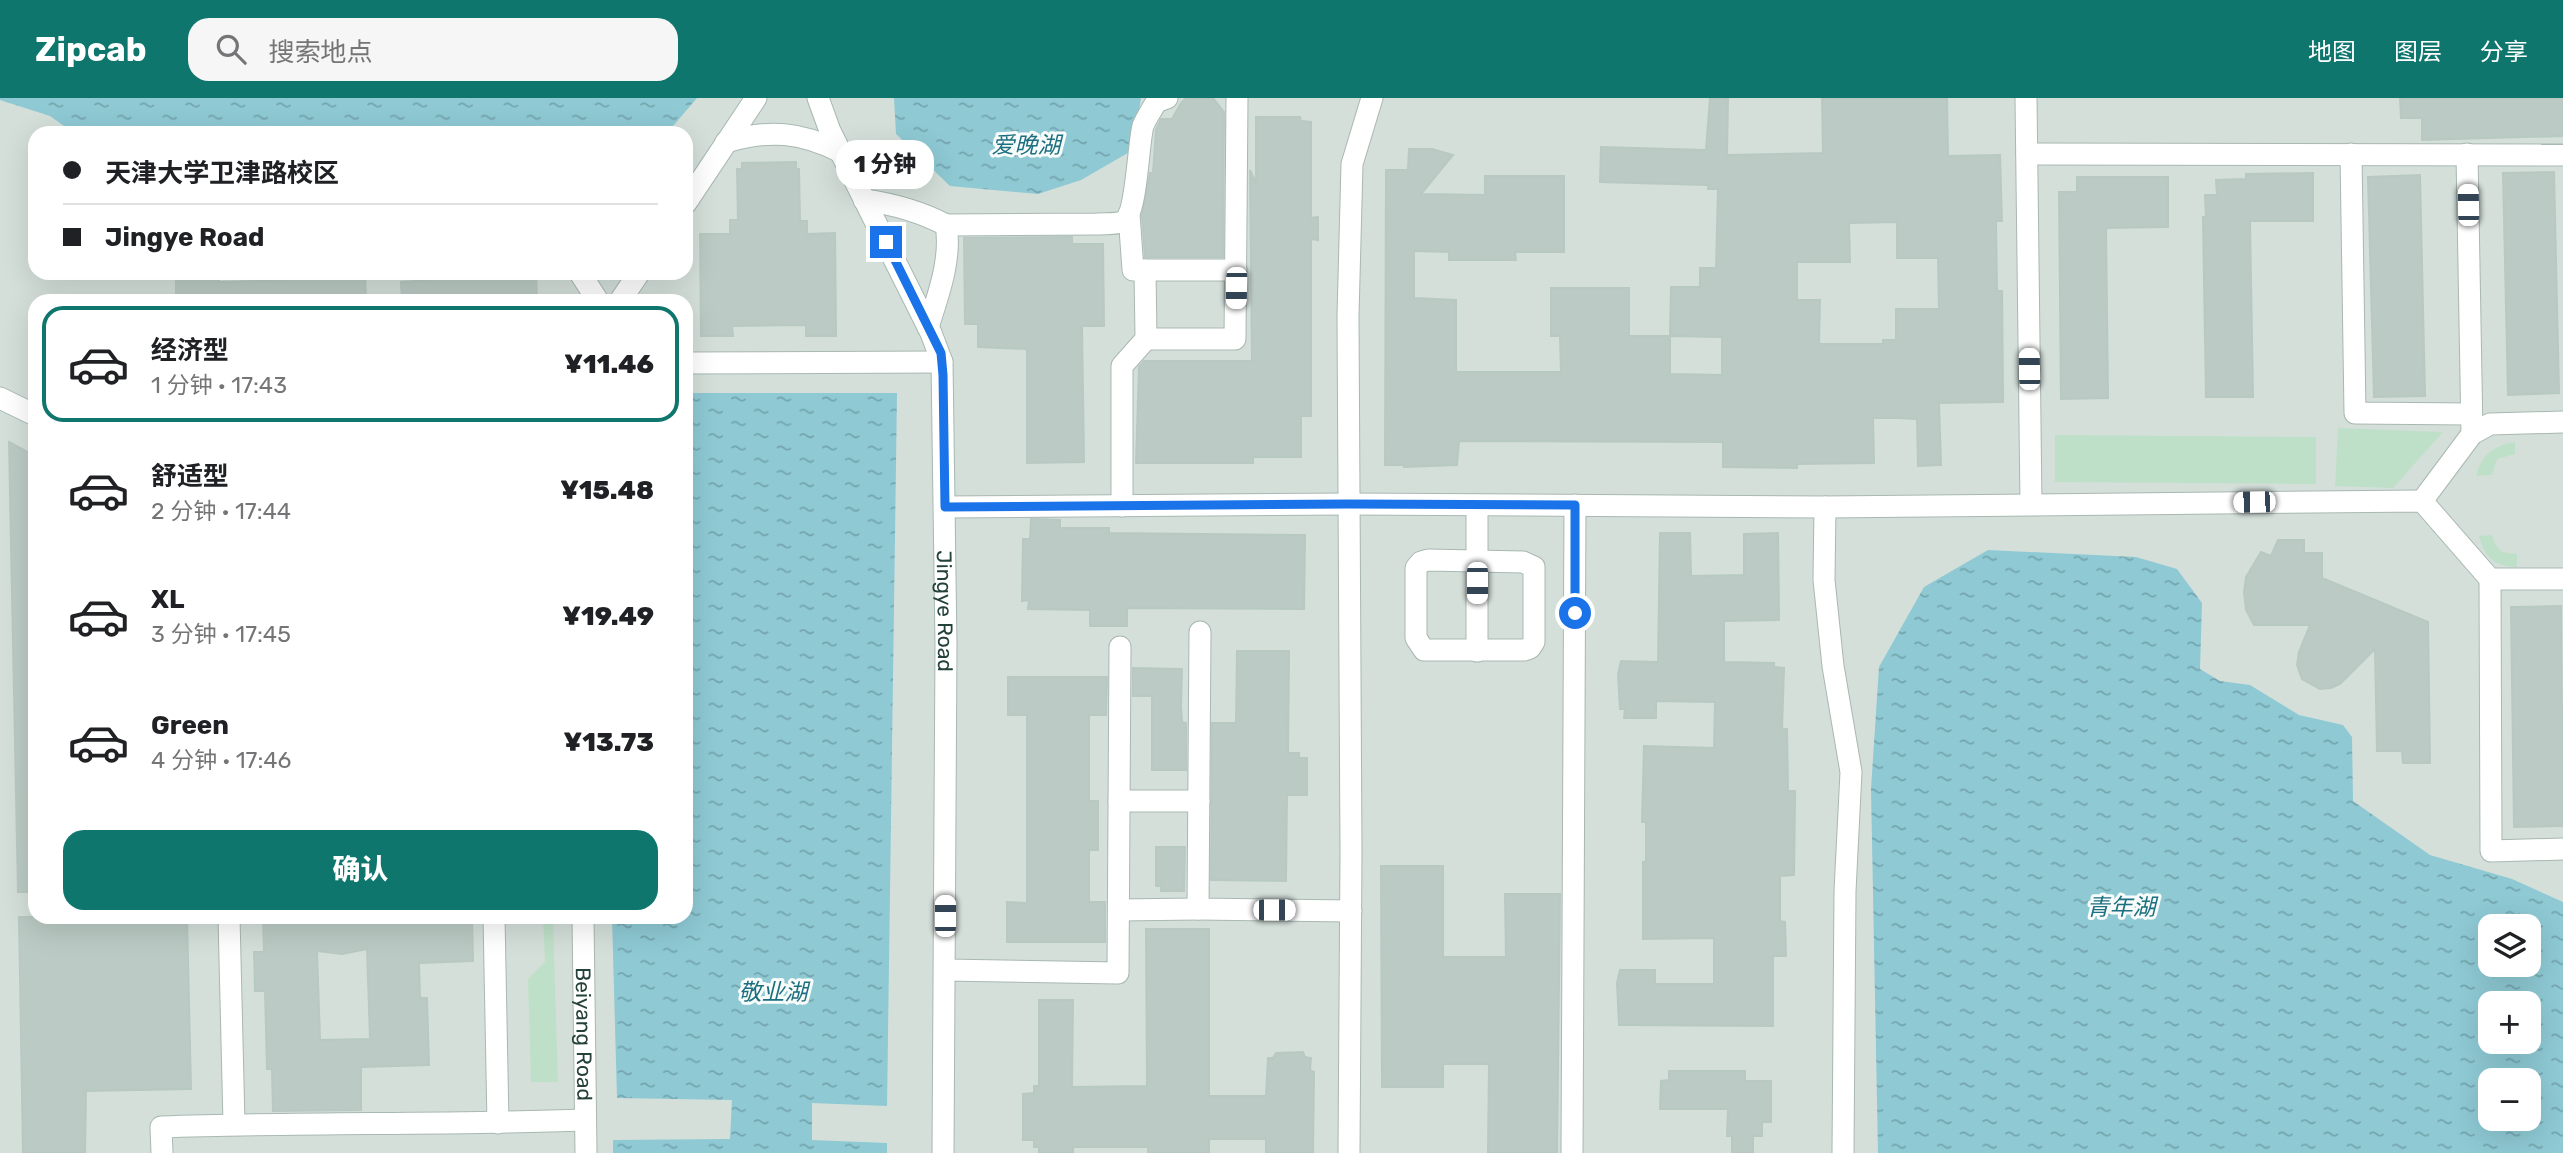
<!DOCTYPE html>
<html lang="zh">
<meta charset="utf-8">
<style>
:root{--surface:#fff;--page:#f6f6f6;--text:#202124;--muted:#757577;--line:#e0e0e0;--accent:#0f766e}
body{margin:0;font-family:Rubik,"Noto Sans SC",sans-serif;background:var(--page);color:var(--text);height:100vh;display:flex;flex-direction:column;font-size:26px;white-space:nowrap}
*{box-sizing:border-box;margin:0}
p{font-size:23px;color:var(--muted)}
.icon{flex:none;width:38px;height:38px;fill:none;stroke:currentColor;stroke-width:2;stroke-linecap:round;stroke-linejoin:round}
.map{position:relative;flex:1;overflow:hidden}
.side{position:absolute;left:28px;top:196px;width:665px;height:630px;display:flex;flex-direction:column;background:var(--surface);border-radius:21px;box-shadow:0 7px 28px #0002}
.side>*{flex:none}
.top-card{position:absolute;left:28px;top:28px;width:665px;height:154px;border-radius:21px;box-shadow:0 7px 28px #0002;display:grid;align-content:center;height:154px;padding:0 35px;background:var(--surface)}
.buttons{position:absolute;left:2478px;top:816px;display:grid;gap:14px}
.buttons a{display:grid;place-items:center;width:63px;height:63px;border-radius:14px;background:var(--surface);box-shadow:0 7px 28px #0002;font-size:35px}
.end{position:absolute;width:32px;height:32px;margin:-16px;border:9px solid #1a73e8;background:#fff;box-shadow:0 0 0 4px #fff}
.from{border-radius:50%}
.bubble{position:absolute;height:49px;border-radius:21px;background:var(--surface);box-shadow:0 7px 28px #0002;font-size:23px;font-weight:800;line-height:49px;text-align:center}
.car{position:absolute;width:21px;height:42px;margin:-21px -10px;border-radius:9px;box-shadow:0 0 5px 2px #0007;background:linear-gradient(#fff 24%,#345 0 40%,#fff 0 76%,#345 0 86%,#fff 0)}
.top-card b{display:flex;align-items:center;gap:24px;height:66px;font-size:26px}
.top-card b+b{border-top:2px solid var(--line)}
.top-card i{width:18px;height:18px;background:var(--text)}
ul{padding:12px 0 0;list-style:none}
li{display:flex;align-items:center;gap:21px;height:116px;margin:0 14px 10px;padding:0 21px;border:4px solid transparent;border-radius:21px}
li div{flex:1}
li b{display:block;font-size:26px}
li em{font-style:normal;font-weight:800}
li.on{border-color:var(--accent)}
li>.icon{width:63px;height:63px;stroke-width:1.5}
.button{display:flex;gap:14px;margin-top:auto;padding:14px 35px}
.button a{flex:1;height:80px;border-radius:21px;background:var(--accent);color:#fff;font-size:28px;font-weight:800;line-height:80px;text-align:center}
header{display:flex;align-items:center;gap:42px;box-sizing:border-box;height:98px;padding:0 35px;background:var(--accent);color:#fff}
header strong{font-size:33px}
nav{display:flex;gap:38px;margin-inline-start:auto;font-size:24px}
.search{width:490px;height:63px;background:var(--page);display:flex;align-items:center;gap:18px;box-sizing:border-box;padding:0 24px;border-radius:21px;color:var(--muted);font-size:26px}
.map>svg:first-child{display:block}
.built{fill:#d4dfda;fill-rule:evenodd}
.grass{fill:#bfe0c8}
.water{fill:url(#water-ripples);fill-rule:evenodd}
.building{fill:#bbcac4;stroke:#b8c9c2;stroke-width:2;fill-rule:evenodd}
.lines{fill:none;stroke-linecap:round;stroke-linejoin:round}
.minor-casing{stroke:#a8b8b2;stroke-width:23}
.minor{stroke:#fff;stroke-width:21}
.route{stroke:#1a73e8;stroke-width:9}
.labels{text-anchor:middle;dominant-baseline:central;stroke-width:6;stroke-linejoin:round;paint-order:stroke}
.street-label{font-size:21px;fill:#24423a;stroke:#f7fbf9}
.water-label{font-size:23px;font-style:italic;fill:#1c6f80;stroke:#f7fbf9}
</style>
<header>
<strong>Zipcab</strong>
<div class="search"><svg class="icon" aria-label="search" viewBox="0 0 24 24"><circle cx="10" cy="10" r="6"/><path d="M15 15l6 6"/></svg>搜索地点</div>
<nav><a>地图</a><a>图层</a><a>分享</a></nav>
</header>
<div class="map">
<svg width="2563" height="1055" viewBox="0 0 2563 1055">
<defs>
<pattern id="water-ripples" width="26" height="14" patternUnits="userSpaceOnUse" patternTransform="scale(1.75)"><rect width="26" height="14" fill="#8ec9d4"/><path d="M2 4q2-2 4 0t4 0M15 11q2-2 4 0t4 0" fill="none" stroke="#74a5ad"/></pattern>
</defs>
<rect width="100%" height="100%" fill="#e6efeb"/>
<!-- built -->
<path class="built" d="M 0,0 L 2563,0 L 2563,1055 L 0,1055 ZM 35,35 L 686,35 L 686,175 L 35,175 ZM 35,203 L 686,203 L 686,819 L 35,819 ZM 2490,828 L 2529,828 L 2529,866 L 2490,866 ZM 2490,905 L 2529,905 L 2529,943 L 2490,943 ZM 2490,982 L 2529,982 L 2529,1020 L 2490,1020 Z"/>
<!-- grass -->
<path class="grass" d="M 2338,330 L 2443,334 L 2393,390 L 2335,388 Z
M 2055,337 L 2316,339 L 2316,386 L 2055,384 Z
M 2515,344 L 2515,356 L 2497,361 L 2492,377 L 2476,378 C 2481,357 2493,348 2515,344 Z
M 2492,437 L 2495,446 L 2502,454 L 2517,456 L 2517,469 C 2494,468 2485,460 2479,438 Z
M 543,819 L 553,819 L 558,984 L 531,984 L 528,881 L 545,864 Z"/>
<!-- water -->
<path class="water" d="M 0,0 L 697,0 L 667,35 L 74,35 L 50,18 L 0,2 Z
M 894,0 L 1141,0 L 1133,52 L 1081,82 L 1038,96 L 950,88 L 896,36 Z
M 686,295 L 897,295 L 887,1008 L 812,1005 L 812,1042 L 887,1045 L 887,1055 L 613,1055 L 613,1042 L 730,1041 L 732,1002 L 617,1000 L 612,819 L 686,819 Z
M 1988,452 L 2136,459 L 2177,471 L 2202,505 L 2200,571 L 2220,583 L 2250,587 L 2299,617 L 2343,627 L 2352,639 L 2353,703 L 2430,757 L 2512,781 L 2563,804 L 2563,1055 L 1878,1055 L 1871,691 L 1879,569 L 1924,489 ZM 2490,828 L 2529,828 L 2529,866 L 2490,866 ZM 2490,905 L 2529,905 L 2529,943 L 2490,943 ZM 2490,982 L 2529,982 L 2529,1020 L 2490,1020 Z"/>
<!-- building -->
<path class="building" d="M 1186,0 L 1213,0 L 1224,14 L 1223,159 L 1145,159 L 1142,117 L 1150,75 L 1153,75 L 1156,32 L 1161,21 L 1172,21 L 1181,5 Z
M 1710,0 L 1728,0 L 1727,57 L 1823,55 L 1822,0 L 1947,0 L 1948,58 L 2000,57 L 2002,123 L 1996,123 L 1997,193 L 2002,193 L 2003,304 L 1939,305 L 1941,367 L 1918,368 L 1917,321 L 1898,320 L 1873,320 L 1874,365 L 1797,366 L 1797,370 L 1723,369 L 1723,344 L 1459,343 L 1457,367 L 1404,369 L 1404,367 L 1385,367 L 1386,72 L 1408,72 L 1409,51 L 1432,51 L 1453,57 L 1421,96 L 1485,97 L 1485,78 L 1564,78 L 1564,154 L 1515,154 L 1516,162 L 1449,162 L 1449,154 L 1414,153 L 1414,200 L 1456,202 L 1456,274 L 1561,274 L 1560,238 L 1551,238 L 1551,190 L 1629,190 L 1629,238 L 1670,238 L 1671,189 L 1700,189 L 1700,170 L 1716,170 L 1718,91 L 1708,91 L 1708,87 L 1600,84 L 1601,49 L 1706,52 ZM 1897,124 L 1897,160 L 1938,160 L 1939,211 L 1896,211 L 1896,242 L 1883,242 L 1883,246 L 1819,246 L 1820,202 L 1797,202 L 1797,164 L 1850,164 L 1849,125 ZM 1670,238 L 1722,239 L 1722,277 L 1670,276 Z
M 2400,0 L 2563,0 L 2563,38 L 2422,42 L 2422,20 L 2401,20 Z
M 1256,19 L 1300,19 L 1301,23 L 1311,24 L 1311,120 L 1318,119 L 1318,142 L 1311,141 L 1311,318 L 1301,318 L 1301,359 L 1253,359 L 1253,365 L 1136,365 L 1139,269 L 1144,263 L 1252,263 L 1250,72 L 1256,85 Z
M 796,64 L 796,71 L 799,71 L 800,123 L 807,123 L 807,136 L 835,135 L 836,238 L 806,238 L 806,227 L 732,228 L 733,238 L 701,238 L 700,136 L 730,136 L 730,122 L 738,122 L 737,71 L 742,71 L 742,65 Z
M 2554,74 L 2559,295 L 2508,297 L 2503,75 Z
M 2313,75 L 2313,123 L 2250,123 L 2253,299 L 2206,299 L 2203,119 L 2206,119 L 2205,97 L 2217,97 L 2216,82 L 2246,81 L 2246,76 Z
M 2420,77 L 2425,298 L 2374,299 L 2368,79 Z
M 2077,79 L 2168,79 L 2168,129 L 2106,130 L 2108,300 L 2061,301 L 2059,94 L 2077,94 Z
M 1072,139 L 1072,146 L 1103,146 L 1104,228 L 1082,228 L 1084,364 L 1027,365 L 1027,251 L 978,249 L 978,226 L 965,226 L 964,140 Z
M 176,175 L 219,175 L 219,184 L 296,182 L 296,175 L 365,175 L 366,203 L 176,203 Z
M 477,175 L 536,175 L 537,203 L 402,203 L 401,184 L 477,179 Z
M 9,344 L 35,358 L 35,794 L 18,794 Z
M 1031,421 L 1060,422 L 1060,430 L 1109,430 L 1109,435 L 1305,437 L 1304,511 L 1127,510 L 1127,528 L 1090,528 L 1090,512 L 1028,511 L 1029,502 L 1022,503 L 1023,441 L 1030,441 Z
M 1660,435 L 1690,435 L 1691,478 L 1744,477 L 1744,436 L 1778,435 L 1779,522 L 1724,523 L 1724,564 L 1774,565 L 1774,569 L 1784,570 L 1782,631 L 1787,631 L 1788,693 L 1795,693 L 1794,777 L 1780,778 L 1780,823 L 1785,824 L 1786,858 L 1773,858 L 1773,928 L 1619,927 L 1617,885 L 1620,872 L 1655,872 L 1655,886 L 1714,886 L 1714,840 L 1643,841 L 1643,764 L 1646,764 L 1646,724 L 1642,724 L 1644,648 L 1714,650 L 1715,604 L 1656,603 L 1656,620 L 1624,620 L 1625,611 L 1620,611 L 1618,576 L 1621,563 L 1658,564 Z
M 2278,442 L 2304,442 L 2304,455 L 2322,455 L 2322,480 L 2428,524 L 2430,665 L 2403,665 L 2402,653 L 2377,653 L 2375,551 L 2340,586 L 2331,590 L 2320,591 L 2302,581 L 2297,567 L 2299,554 L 2310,527 L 2254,527 L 2246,512 L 2244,494 L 2246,479 L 2261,454 L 2271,458 Z
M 2561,508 L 2563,728 L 2514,729 L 2511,509 Z
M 1237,553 L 1289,553 L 1288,655 L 1299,655 L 1299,660 L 1307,660 L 1307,697 L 1287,697 L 1286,783 L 1211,782 L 1212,625 L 1236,625 Z
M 1133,570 L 1182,571 L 1181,608 L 1182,624 L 1186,625 L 1186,672 L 1152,672 L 1152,598 L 1133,598 Z
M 1008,579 L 1107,579 L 1106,617 L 1089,617 L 1089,703 L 1098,703 L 1098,752 L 1089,752 L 1089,804 L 1105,804 L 1105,844 L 1007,844 L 1007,804 L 1027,805 L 1027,617 L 1008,617 Z
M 1156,749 L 1185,749 L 1184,793 L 1161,793 L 1161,788 L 1156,788 Z
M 1381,768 L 1443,768 L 1443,859 L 1506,859 L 1505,796 L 1560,796 L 1557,1055 L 1488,1055 L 1489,966 L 1443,966 L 1443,989 L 1382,989 Z
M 19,819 L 187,819 L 191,991 L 86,993 L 85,1055 L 23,1055 Z
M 263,819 L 472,819 L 473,863 L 419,865 L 420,900 L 427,900 L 429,967 L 361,969 L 361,1012 L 273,1013 L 272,971 L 267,971 L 265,893 L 255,893 L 254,854 L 264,854 ZM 367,851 L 370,941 L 320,942 L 317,853 L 342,856 Z
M 1146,831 L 1209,831 L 1209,998 L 1266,998 L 1268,960 L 1273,960 L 1276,955 L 1303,954 L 1305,959 L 1311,960 L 1310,972 L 1314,974 L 1313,1055 L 1266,1055 L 1266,1041 L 1209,1041 L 1209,1055 L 1148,1055 L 1148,1049 L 1073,1049 L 1073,1055 L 1039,1055 L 1039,1049 L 1034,1049 L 1034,1042 L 1023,1042 L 1023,996 L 1034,995 L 1034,988 L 1039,988 L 1039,902 L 1073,902 L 1072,989 L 1147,988 Z
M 1669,973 L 1745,973 L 1745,983 L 1771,983 L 1771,1024 L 1762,1024 L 1762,1038 L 1753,1038 L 1753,1055 L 1732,1055 L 1732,1038 L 1727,1038 L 1728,1011 L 1660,1011 L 1661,983 L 1669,982 Z"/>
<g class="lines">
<!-- minor casing -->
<g class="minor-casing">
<g id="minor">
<path id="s1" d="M 818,0 L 830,33 L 931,235 L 942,264 L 946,547 L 943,1055"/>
<path d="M 2026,0 L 2031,406"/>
<path d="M 726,44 C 769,31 801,34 841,54"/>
<path d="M 2027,56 L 2563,57"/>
<path d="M 2351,56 L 2355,315 L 2471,316"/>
<path d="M 2467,56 L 2472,336"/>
<path d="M 864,102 C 894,106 919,113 946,127 C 952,160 938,198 928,229"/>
<path d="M 686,105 L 756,0"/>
<path d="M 1129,116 L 1133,172 L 1236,172"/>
<path d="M 946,127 L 1097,126 C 1105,125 1117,127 1124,123 C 1137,114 1138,46 1143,28 C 1146,20 1152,12 1156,4 L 1167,0"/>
<path d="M 580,175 L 598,203"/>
<path d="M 620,203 L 639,175"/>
<path d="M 1146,241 L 1235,241 L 1237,0"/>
<path d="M 686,265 L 942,264"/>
<path d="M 0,300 L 35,317"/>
<path d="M 2422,403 L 2472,336 L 2490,326 L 2563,324"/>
<path d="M 1122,408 L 1122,268 L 1146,241 L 1145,172"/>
<path d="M 945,409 L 1349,406 L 1825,409 L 2422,403 L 2490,481 L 2563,481"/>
<path d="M 1825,409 L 1824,482 L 1833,568 L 1851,674 L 1845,793 L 1843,1055"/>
<path d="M 1428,462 L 1523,464 L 1534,469 L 1534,544 L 1530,550 L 1524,552 L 1424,552 L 1416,540 L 1416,470 L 1421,464 Z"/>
<path d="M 2490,481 L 2491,753 L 2563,751"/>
<path d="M 1200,534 L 1198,811 L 1351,813"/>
<path d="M 1477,553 L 1477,407"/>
<path d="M 1119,703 L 1199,703"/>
<path d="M 1119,812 L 1198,811"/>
<path d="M 229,819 L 234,1026"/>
<path d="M 494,819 L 498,1025"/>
<path id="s2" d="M 583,819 L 586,1055"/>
<path d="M 945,872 L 1118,875 L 1120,549"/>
<path d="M 162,1055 L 161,1029 C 303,1024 444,1027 585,1022"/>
<path d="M 1349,1055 L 1351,754 L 1348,218 L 1352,66 L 1372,0"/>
<path d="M 1572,1055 L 1575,407"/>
</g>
</g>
<!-- minor -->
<use href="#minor" class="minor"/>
</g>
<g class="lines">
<!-- route -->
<path class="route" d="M 886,144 L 941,255 L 943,277 L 945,409 L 1349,406 L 1575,407 L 1575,515"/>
</g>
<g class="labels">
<!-- street labels -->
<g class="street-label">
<text stroke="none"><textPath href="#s1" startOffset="541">Jingye Road</textPath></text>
<text stroke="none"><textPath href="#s2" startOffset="117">Beiyang Road</textPath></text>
</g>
<!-- water labels -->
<g class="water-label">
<text x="1026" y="47">爱晚湖</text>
<text x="2121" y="809">青年湖</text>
<text x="773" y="894">敬业湖</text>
</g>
</g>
</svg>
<div class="buttons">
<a><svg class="icon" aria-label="layers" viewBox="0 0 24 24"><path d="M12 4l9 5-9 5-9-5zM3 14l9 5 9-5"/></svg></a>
<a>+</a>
<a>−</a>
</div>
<i class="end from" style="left:1575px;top:515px"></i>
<i class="end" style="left:886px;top:144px"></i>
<div class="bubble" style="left:836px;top:42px;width:98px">1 分钟</div>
<i class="car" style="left:2468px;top:107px;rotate:359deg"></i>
<i class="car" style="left:1236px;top:190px;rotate:181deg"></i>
<i class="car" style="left:2029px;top:271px;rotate:359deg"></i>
<i class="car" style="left:2254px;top:404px;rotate:269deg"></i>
<i class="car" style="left:1477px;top:485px;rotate:180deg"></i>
<i class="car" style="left:1274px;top:812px;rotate:90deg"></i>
<i class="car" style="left:945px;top:818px;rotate:0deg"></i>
<div class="top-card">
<b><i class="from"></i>天津大学卫津路校区</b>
<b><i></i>Jingye Road</b>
</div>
<section class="side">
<ul>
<li class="on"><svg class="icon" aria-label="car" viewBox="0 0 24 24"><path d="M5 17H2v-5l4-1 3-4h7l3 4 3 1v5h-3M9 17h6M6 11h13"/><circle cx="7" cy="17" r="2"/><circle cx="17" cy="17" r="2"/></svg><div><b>经济型</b><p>1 分钟 · 17:43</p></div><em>¥11.46</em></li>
<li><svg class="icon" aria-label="car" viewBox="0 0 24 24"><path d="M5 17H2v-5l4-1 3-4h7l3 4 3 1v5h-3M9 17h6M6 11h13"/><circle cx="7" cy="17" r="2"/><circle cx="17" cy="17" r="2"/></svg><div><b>舒适型</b><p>2 分钟 · 17:44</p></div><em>¥15.48</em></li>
<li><svg class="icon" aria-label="car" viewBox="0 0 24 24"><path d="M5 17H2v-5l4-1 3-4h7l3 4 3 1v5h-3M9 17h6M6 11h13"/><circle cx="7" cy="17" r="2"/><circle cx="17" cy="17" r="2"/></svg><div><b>XL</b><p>3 分钟 · 17:45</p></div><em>¥19.49</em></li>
<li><svg class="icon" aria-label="car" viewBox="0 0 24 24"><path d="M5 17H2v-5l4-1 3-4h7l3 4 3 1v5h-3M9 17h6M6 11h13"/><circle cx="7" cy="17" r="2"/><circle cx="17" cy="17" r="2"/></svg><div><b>Green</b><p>4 分钟 · 17:46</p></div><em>¥13.73</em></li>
</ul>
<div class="button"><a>确认</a></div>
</section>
</div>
